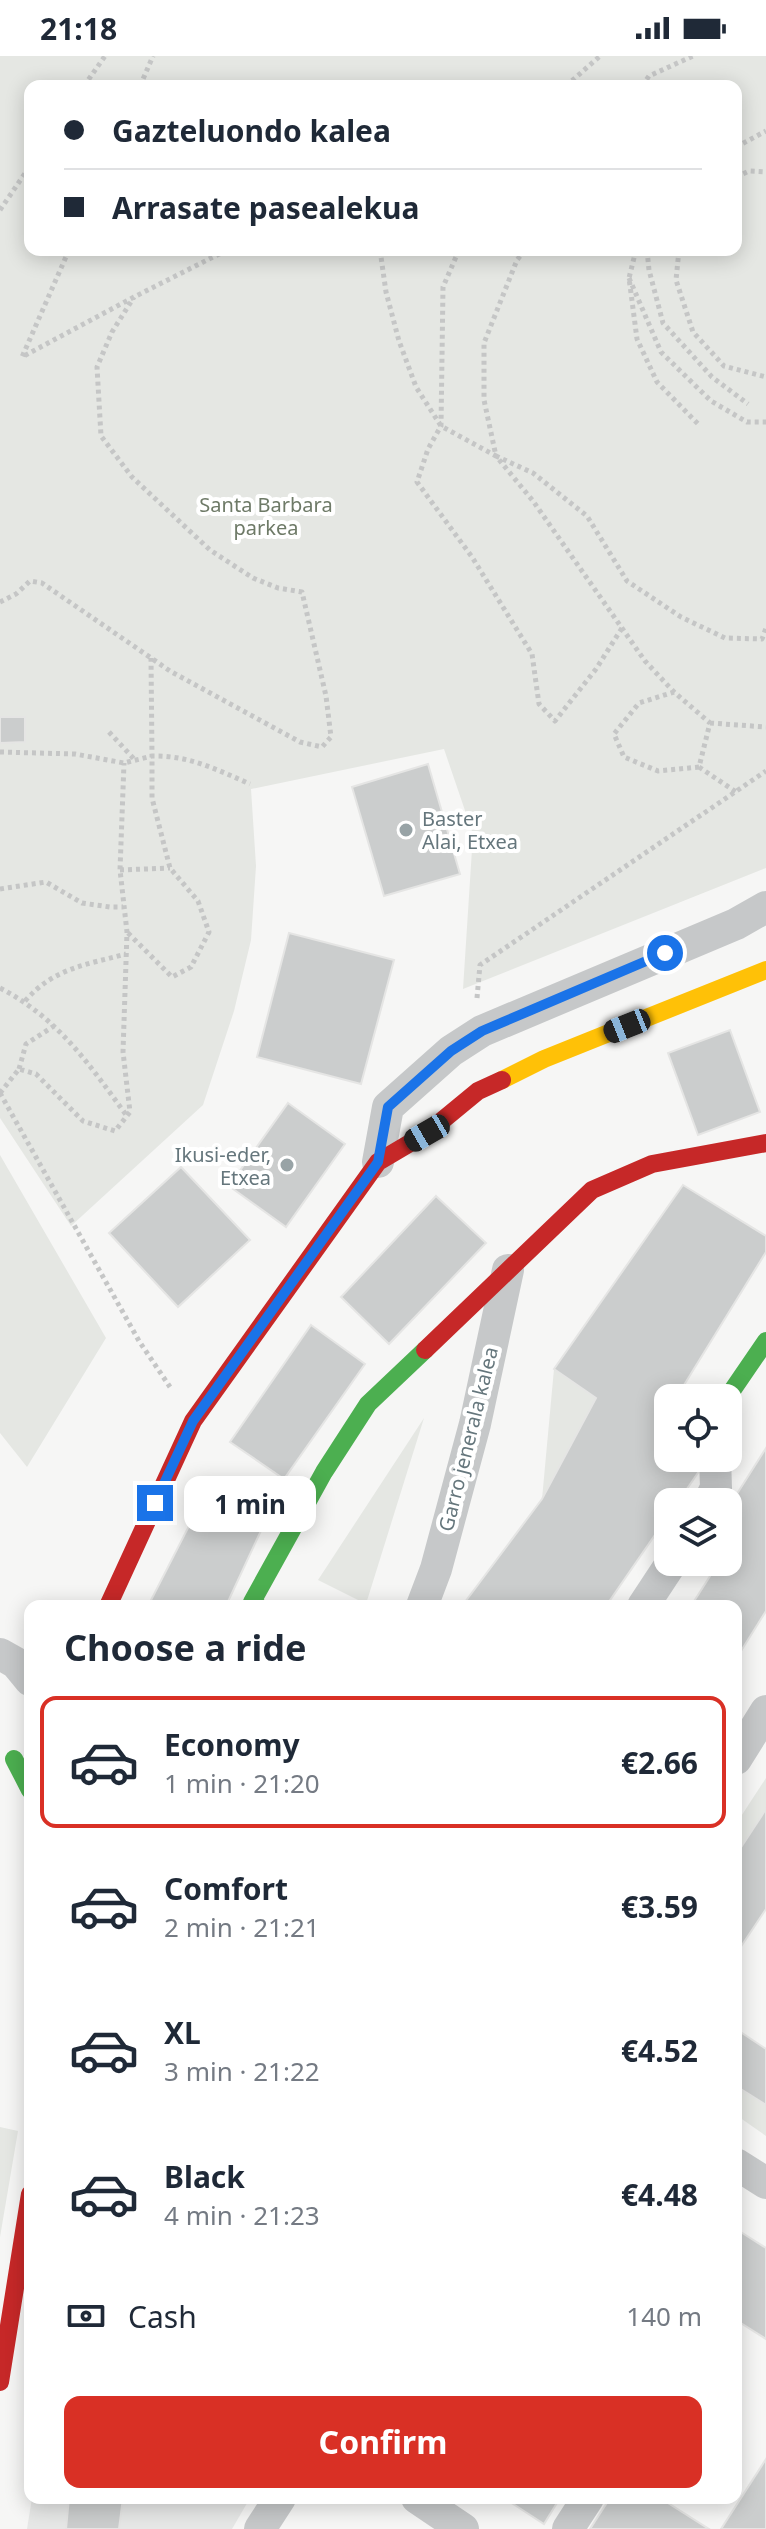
<!DOCTYPE html>
<meta charset="utf-8">
<style>
:root{--surface:#fff;--page:#f6f6f7;--text:#1f2937;--muted:#747a83;--line:#e0e1e3;--accent:#d93025}
body{margin:0;font-family:"Noto Sans",sans-serif;background:var(--page);color:var(--text);height:100vh;display:flex;flex-direction:column;font-size:30px;white-space:nowrap}
*{box-sizing:border-box;margin:0}
p{font-size:26px;color:var(--muted)}
.icon{flex:none;width:44px;height:44px;fill:none;stroke:currentColor;stroke-width:2;stroke-linecap:round;stroke-linejoin:round}
.map{position:relative;flex:1;overflow:hidden}
.sheet{position:absolute;left:24px;top:1544px;width:718px;height:904px;display:flex;flex-direction:column;background:var(--surface);border-radius:16px;box-shadow:0 4px 20px #0003}
.sheet>*{flex:none}
.top-card{position:absolute;left:24px;top:24px;width:718px;height:176px;border-radius:16px;box-shadow:0 4px 20px #0003;display:grid;align-content:center;height:176px;padding:0 40px;background:var(--surface)}
.buttons{position:absolute;left:654px;top:1328px;display:grid;gap:16px}
.buttons a{display:grid;place-items:center;width:88px;height:88px;border-radius:16px;background:var(--surface);box-shadow:0 4px 20px #0003;font-size:40px}
.end{position:absolute;width:36px;height:36px;margin:-18px;border:10px solid #1a73e8;background:#fff;box-shadow:0 0 0 4px #fff}
.from{border-radius:50%}
.bubble{position:absolute;height:56px;border-radius:16px;background:var(--surface);box-shadow:0 4px 20px #0003;font-size:26px;font-weight:700;line-height:56px;text-align:center}
.car{position:absolute;width:24px;height:48px;margin:-24px -12px;border-radius:10px;box-shadow:0 0 6px 2px #0007;background:linear-gradient(#222 24%,#8ab4d8 0 40%,#222 0 76%,#8ab4d8 0 86%,#222 0)}
.top-card b{display:flex;align-items:center;gap:28px;height:76px;font-size:30px}
.top-card b+b{border-top:2px solid var(--line)}
.top-card i{width:20px;height:20px;background:var(--text)}
ul{padding:0;list-style:none}
li{display:flex;align-items:center;gap:24px;height:132px;margin:0 16px 12px;padding:0 24px;border:4px solid transparent;border-radius:16px}
li div{flex:1}
li b{display:block;font-size:30px}
li em{font-style:normal;font-weight:700}
li.active{border-color:var(--accent)}
li>.icon{width:72px;height:72px;stroke-width:1.5}
h2{padding:0 40px;font-size:36px;line-height:96px}
.pay{display:flex;align-items:center;gap:20px;height:88px;padding:0 40px;font-size:30px}
.pay p{margin-inline-start:auto}
.cta{display:flex;gap:16px;margin-top:auto;padding:16px 40px}
.cta a{flex:1;height:92px;border-radius:16px;background:var(--accent);color:#fff;font-size:32px;font-weight:700;line-height:92px;text-align:center}
.status{display:flex;justify-content:space-between;align-items:center;height:56px;padding:0 40px;background:var(--surface);direction:ltr}
.status svg{height:22px;fill:currentColor}
.map>svg:first-child{display:block}
.built{fill:#e6e7e6}
.green{fill:#e5e7e3;fill-rule:evenodd}
.building{fill:#cbcdcd;stroke:#e5e5e4;stroke-width:2}
.lines{fill:none;stroke-linecap:round;stroke-linejoin:round}
.path{stroke:#c5c6c6;stroke-width:5;stroke-dasharray:4 4;stroke-linecap:butt}
.street{stroke:#c6c8c9;stroke-width:32}
.fast{stroke:#4caf50;stroke-width:18}
.slow{stroke:#ffc107;stroke-width:18}
.jam{stroke:#c62828;stroke-width:18}
.route{stroke:#1a73e8;stroke-width:10}
.poi-dot{fill:#98a3a6;stroke:#fff;stroke-width:3}
.labels{text-anchor:middle;dominant-baseline:central;stroke-width:8;stroke-linejoin:round;paint-order:stroke}
.park-label{font-size:20px;fill:#6e7a67;stroke:#fff}
.poi-label{font-size:20px;fill:#65767c;stroke:#fff;text-anchor:start}
.street-label{font-size:20px;fill:#65767c;stroke:#fff}
</style>
<div class="status"><b>21:18</b><svg viewBox="0 0 49 12"><path d="M0 12V9h3v3zM5 12V6h3v6zM10 12V3h3v9zM15 12V0h3v12zM26 1h20v11H26zM47 4h2v5h-2z"/></svg></div>
<div class="map">
<svg width="766" height="2473" viewBox="0 0 766 2473">
<rect width="100%" height="100%" fill="#f6f6f5"/>
<!-- built -->
<path class="built" d="M 32,2442 L 250,2442 L 232,2473 L 27,2473 Z"/>
<!-- green -->
<path class="green" d="M 0,0 L 766,0 L 766,812 L 463,933 L 473,778 L 444,693 L 251,733 L 256,810 L 251,884 L 234,955 L 203,1049 L 71,1170 L 0,1062 ZM 30,30 L 736,30 L 736,194 L 30,194 Z
M 0,1099 L 106,1282 L 27,1411 L 0,1377 Z
M 554,1313 L 596,1342 L 542,1443 Z
M 424,1362 L 366,1548 L 318,1524 Z
M 766,1722 L 766,1753 L 736,1799 L 736,1768 Z
M 736,2030 L 766,2049 L 766,2080 L 736,2059 Z
M 0,2071 L 18,2075 L 0,2181 Z"/>
<!-- building -->
<path class="building" d="M 0,661 L 25,661 L 25,686 L 0,687 Z
M 428,708 L 460,818 L 384,840 L 352,731 Z
M 289,877 L 394,904 L 361,1028 L 257,1001 Z
M 730,974 L 760,1056 L 698,1079 L 668,997 Z
M 288,1047 L 345,1088 L 286,1171 L 229,1130 Z
M 181,1111 L 250,1184 L 178,1251 L 109,1177 Z
M 683,1129 L 766,1180 L 766,1196 L 676,1342 L 668,1342 L 668,1354 L 656,1374 L 668,1382 L 668,1402 L 702,1402 L 706,1405 L 678,1446 L 668,1446 L 668,1460 L 606,1550 L 462,1550 L 542,1443 L 596,1342 L 554,1313 Z
M 436,1140 L 486,1187 L 389,1288 L 341,1241 Z
M 311,1269 L 365,1308 L 284,1423 L 230,1386 Z
M 766,1392 L 766,1555 L 736,1603 L 736,1550 L 691,1550 L 719,1506 L 728,1506 L 728,1493 L 738,1477 L 728,1470 L 728,1452 Z
M 213,1423 L 272,1451 L 226,1550 L 148,1550 Z
M 766,1753 L 766,1853 L 736,1898 L 736,1799 Z
M 736,1973 L 766,1993 L 766,2049 L 736,2030 Z
M 736,2173 L 766,2192 L 766,2283 L 736,2264 Z
M 766,2403 L 766,2473 L 721,2473 Z
M 69,2442 L 123,2442 L 119,2473 L 66,2473 Z
M 504,2442 L 560,2442 L 544,2468 Z
M 610,2442 L 660,2442 L 709,2473 L 590,2473 Z"/>
<g class="lines">
<!-- path -->
<path class="path" d="M 84,30 L 105,0
M 140,30 L 153,0
M 566,30 L 600,0
M 642,30 L 649,20 L 693,0
M 736,91 L 766,75
M 736,121 L 749,115 L 766,116
M 0,154 L 30,110
M 69,194 L 22,301 L 134,241 L 227,194
M 380,194 L 386,236 L 399,285 L 416,331 L 441,370 L 496,400 L 533,445 L 645,605 L 674,636 L 710,667 L 699,711 L 658,715 L 624,701 L 614,678 L 639,647 L 674,636
M 459,194 L 443,231 L 441,370 L 428,393 L 417,426 L 472,501 L 532,598 L 539,648 L 555,665 L 596,613 L 622,572
M 525,194 L 517,204 L 484,287 L 484,344 L 496,400 L 533,417 L 587,460 L 627,525 L 681,561 L 725,582 L 762,583 L 766,572
M 636,194 L 629,222 L 637,283 L 657,326 L 700,370
M 647,194 L 649,214 L 663,267 L 712,321 L 748,348
M 679,194 L 676,224 L 693,276 L 724,310 L 766,321
M 629,222 L 661,296 L 711,345 L 747,366 L 766,366
M 0,546 L 16,538 L 30,525 L 42,527 L 170,615 L 300,686 L 322,691 L 331,681 L 326,640 L 302,536 L 278,532 L 253,522 L 210,494 L 132,421 L 101,380 L 97,311 L 112,276 L 134,241
M 710,667 L 766,671
M 109,676 L 135,704
M 0,696 L 75,698 L 124,707 L 152,700 L 151,602
M 699,711 L 736,736
M 120,814 L 170,812
M 0,833 L 46,826 L 82,847 L 110,851 L 123,851
M 128,877 L 172,921 L 191,911 L 209,876 L 198,845 L 170,812 L 152,742 L 152,700 C 188,699 218,714 250,728
M 0,932 C 59,963 88,1007 127,1060
M 477,942 L 480,909 L 766,715
M 25,945 C 54,912 85,909 126,898
M 19,1013 L 26,988 L 54,970
M 0,1037 L 19,1013 L 36,1018 L 83,1065 L 115,1075 L 130,1056 L 123,996 L 127,876 L 120,814 L 124,707
M 0,1037 L 139,1285 L 170,1331"/>
<!-- street -->
<path class="street" d="M 378,1106 L 388,1051 L 451,995 L 482,975 L 736,868 L 766,851
M 709,1446 L 716,1432 L 715,1402
M 422,1550 L 436,1513 L 475,1368 L 508,1214
M 643,1550 L 672,1506
M 0,1598 L 16,1607 L 30,1624
M 736,1703 L 766,1655
M 736,2108 L 766,2127
M 417,2442 L 463,2473
M 260,2473 L 280,2442
M 568,2473 L 588,2442"/>
<!-- fast -->
<path class="fast" d="M 727,1342 L 766,1285
M 258,1550 L 252,1546 L 324,1416 L 368,1348 L 425,1294
M 14,1703 L 30,1734"/>
<!-- slow -->
<path class="slow" d="M 502,1024 L 544,1003 L 766,914"/>
<!-- jam -->
<path class="jam" d="M 425,1294 L 592,1134 L 652,1108 L 766,1087
M 108,1550 L 193,1365 L 378,1106 L 427,1077 L 478,1035 L 502,1024
M 0,2326 L 30,2138"/>
</g>
<g class="lines">
<!-- route -->
<path class="route" d="M 155,1447 L 193,1365 L 378,1106 L 388,1051 L 451,995 L 482,975 L 665,897"/>
</g>
<!-- markers -->
<g class="poi-dot">
<circle cx="406" cy="774" r="8"/>
<circle cx="287" cy="1109" r="8"/>
</g>
<g class="labels">
<!-- park labels -->
<g class="park-label">
<text x="266" y="448">Santa Barbara<tspan x="266" dy="23">parkea</tspan></text>
</g>
<!-- poi labels -->
<g class="poi-label">
<text x="422" y="762">Baster<tspan x="422" dy="23">Alai, Etxea</tspan></text>
<text x="271" y="1098" text-anchor="end">Ikusi-eder,<tspan x="271" dy="23">Etxea</tspan></text>
</g>
<!-- street labels -->
<g class="street-label">
<text transform="translate(468 1383) rotate(-76)">Garro jenerala kalea</text>
</g>
</g>
</svg>
<div class="buttons">
<a><svg class="icon" aria-label="locate" viewBox="0 0 24 24"><circle cx="12" cy="12" r="6"/><path d="M12 2v4M12 18v4M2 12h4M18 12h4"/></svg></a>
<a><svg class="icon" aria-label="layers" viewBox="0 0 24 24"><path d="M12 4l9 5-9 5-9-5zM3 14l9 5 9-5"/></svg></a>
</div>
<i class="end from" style="left:665px;top:897px"></i>
<i class="end" style="left:155px;top:1447px"></i>
<div class="bubble" style="left:184px;top:1420px;width:132px">1 min</div>
<i class="car" style="left:627px;top:970px;rotate:248deg"></i>
<i class="car" style="left:427px;top:1077px;rotate:240deg"></i>
<div class="top-card">
<b><i class="from"></i>Gazteluondo kalea</b>
<b><i></i>Arrasate pasealekua</b>
</div>
<section class="sheet">
<h2>Choose a ride</h2>
<ul>
<li class="active"><svg class="icon" aria-label="car" viewBox="0 0 24 24"><path d="M5 17H2v-5l4-1 3-4h7l3 4 3 1v5h-3M9 17h6M6 11h13"/><circle cx="7" cy="17" r="2"/><circle cx="17" cy="17" r="2"/></svg><div><b>Economy</b><p>1 min · 21:20</p></div><em>€2.66</em></li>
<li><svg class="icon" aria-label="car" viewBox="0 0 24 24"><path d="M5 17H2v-5l4-1 3-4h7l3 4 3 1v5h-3M9 17h6M6 11h13"/><circle cx="7" cy="17" r="2"/><circle cx="17" cy="17" r="2"/></svg><div><b>Comfort</b><p>2 min · 21:21</p></div><em>€3.59</em></li>
<li><svg class="icon" aria-label="car" viewBox="0 0 24 24"><path d="M5 17H2v-5l4-1 3-4h7l3 4 3 1v5h-3M9 17h6M6 11h13"/><circle cx="7" cy="17" r="2"/><circle cx="17" cy="17" r="2"/></svg><div><b>XL</b><p>3 min · 21:22</p></div><em>€4.52</em></li>
<li><svg class="icon" aria-label="car" viewBox="0 0 24 24"><path d="M5 17H2v-5l4-1 3-4h7l3 4 3 1v5h-3M9 17h6M6 11h13"/><circle cx="7" cy="17" r="2"/><circle cx="17" cy="17" r="2"/></svg><div><b>Black</b><p>4 min · 21:23</p></div><em>€4.48</em></li>
</ul>
<div class="pay"><svg class="icon" aria-label="cash" viewBox="0 0 24 24"><path d="M3 7h18v10H3z"/><circle cx="12" cy="12" r="2"/></svg>Cash<p>140 m</p></div>
<div class="cta"><a>Confirm</a></div>
</section>
</div>
